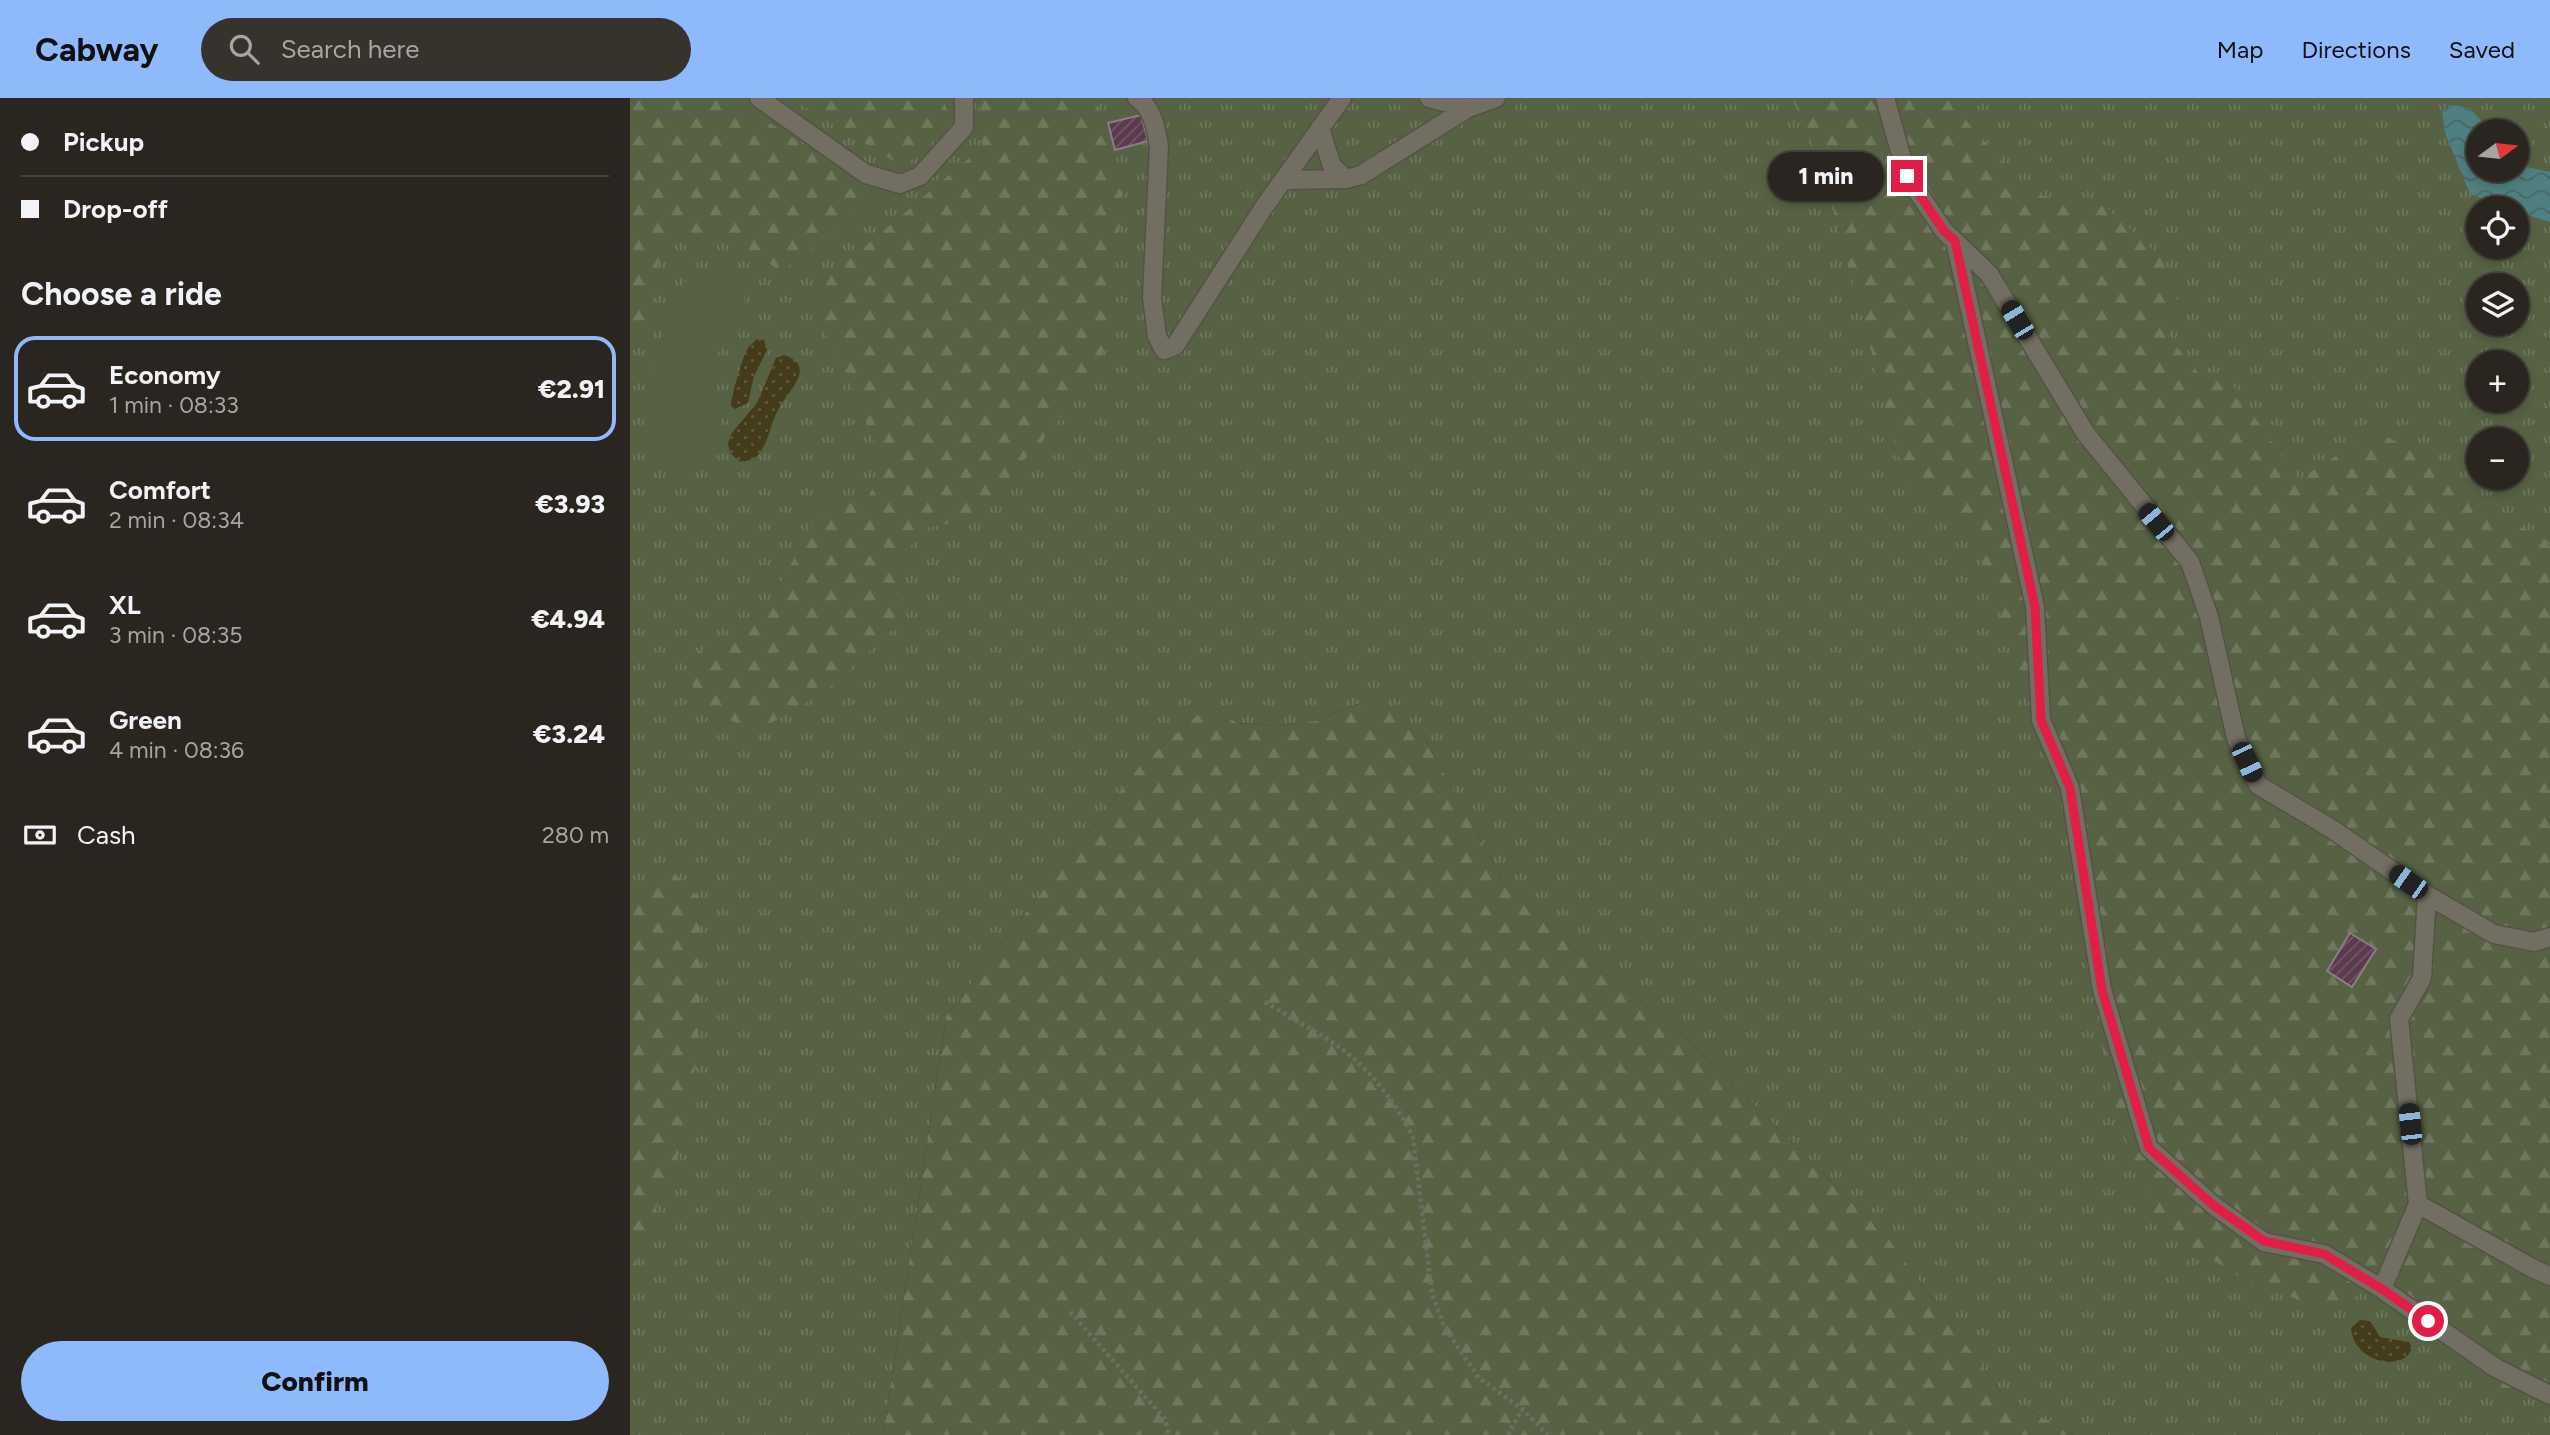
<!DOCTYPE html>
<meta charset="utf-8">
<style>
:root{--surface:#2a261f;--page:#36322c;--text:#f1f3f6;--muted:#a5a5a4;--line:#46433d;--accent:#8eb9fd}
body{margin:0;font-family:Figtree,sans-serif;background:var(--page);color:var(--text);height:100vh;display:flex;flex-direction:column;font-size:26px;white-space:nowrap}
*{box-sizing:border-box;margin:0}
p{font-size:23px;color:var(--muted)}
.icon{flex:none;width:38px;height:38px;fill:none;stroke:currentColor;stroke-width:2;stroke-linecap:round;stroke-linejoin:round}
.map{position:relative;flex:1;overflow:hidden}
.details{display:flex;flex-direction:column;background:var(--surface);width:630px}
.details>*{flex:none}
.hud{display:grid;align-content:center;height:154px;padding:0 21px;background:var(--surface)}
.needle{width:46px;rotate:75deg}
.controls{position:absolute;left:1836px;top:21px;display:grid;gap:14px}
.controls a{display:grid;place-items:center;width:63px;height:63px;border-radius:50%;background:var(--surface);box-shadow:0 4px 10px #0003,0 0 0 2px var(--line);font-size:35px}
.end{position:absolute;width:32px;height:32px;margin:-16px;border:9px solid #e11d48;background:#fff;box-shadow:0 0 0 4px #fff}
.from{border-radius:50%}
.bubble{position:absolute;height:49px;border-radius:24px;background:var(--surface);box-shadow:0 4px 10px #0003,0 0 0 2px var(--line);font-size:23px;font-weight:800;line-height:49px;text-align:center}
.car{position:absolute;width:21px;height:42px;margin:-21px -10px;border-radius:9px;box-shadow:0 0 5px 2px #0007;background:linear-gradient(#222 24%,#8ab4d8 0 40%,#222 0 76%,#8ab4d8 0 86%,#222 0)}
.hud b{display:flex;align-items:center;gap:24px;height:66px;font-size:26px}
.hud b+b{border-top:2px solid var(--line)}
.hud i{width:18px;height:18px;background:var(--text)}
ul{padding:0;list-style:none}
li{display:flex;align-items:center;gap:21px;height:105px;margin:0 14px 10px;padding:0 7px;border:4px solid transparent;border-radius:21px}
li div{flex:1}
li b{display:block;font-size:26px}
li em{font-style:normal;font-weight:800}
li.on{border-color:var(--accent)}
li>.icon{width:63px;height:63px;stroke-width:1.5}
h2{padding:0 21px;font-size:32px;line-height:84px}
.pay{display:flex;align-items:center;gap:18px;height:77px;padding:0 21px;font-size:26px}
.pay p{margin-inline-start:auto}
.action{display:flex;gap:14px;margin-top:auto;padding:14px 21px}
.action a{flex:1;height:80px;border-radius:42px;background:var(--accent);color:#111;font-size:28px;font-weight:800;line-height:80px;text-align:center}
header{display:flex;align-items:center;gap:42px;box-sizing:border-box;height:98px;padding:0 35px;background:var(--accent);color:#111}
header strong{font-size:33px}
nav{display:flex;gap:38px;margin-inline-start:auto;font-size:24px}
.search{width:490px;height:63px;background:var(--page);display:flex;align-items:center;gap:18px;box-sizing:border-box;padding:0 24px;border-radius:38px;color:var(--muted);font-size:26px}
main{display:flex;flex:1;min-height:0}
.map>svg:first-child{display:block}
.grass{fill:url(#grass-tufts);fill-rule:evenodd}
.forest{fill:url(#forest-firs)}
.sand{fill:url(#sand-dots)}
.pitch{fill:#576244}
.water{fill:url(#water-waves)}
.building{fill:url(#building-hatch);stroke:#8a7d84;stroke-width:2}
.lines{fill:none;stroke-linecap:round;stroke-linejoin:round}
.minor-casing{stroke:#555148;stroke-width:21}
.path{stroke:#716c63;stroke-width:4.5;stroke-dasharray:3.5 3.5;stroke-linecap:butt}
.minor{stroke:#736e62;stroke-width:18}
.route{stroke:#e11d48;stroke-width:9}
</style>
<header>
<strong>Cabway</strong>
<div class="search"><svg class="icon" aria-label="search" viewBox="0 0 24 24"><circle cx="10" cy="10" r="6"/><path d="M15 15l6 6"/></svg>Search here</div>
<nav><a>Map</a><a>Directions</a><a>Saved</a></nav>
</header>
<main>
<section class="details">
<div class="hud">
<b><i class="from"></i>Pickup</b>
<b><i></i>Drop-off</b>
</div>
<h2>Choose a ride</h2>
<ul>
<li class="on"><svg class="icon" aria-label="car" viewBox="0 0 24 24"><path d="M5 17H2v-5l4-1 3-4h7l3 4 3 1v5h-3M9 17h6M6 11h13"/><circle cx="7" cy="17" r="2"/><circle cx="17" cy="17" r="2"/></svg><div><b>Economy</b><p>1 min · 08:33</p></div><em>€2.91</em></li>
<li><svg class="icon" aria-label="car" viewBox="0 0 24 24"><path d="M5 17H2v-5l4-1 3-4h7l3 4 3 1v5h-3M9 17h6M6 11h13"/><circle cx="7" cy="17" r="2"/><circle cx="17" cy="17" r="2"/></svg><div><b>Comfort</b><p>2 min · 08:34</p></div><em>€3.93</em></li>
<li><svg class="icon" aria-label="car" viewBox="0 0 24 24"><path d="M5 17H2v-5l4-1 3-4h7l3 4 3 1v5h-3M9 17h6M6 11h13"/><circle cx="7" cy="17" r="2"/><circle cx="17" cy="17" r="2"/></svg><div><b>XL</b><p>3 min · 08:35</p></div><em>€4.94</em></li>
<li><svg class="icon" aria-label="car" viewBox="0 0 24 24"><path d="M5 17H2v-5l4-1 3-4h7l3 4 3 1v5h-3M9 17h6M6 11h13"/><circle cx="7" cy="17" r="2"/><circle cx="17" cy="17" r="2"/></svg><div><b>Green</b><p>4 min · 08:36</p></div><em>€3.24</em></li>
</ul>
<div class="pay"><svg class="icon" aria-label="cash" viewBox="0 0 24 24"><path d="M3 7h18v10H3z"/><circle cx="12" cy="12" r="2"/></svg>Cash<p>280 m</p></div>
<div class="action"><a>Confirm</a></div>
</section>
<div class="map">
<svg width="1920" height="1337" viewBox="0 0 1920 1337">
<defs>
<pattern id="grass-tufts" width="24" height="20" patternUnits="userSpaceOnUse" patternTransform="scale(1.75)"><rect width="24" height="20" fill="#576244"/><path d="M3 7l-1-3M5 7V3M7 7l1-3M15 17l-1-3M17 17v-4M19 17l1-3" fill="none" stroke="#6f785e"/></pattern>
<pattern id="forest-firs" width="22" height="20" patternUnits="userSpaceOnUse" patternTransform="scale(1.75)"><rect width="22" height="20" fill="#576244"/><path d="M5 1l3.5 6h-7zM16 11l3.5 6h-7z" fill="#6f785e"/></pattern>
<pattern id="sand-dots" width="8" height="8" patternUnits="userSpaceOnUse" patternTransform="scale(1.75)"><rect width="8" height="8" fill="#443b1b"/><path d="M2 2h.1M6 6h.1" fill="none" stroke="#5f573b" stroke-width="1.8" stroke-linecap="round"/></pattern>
<pattern id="water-waves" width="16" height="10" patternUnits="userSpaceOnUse" patternTransform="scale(1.75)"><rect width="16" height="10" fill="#4d807f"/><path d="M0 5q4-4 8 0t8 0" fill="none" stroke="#496766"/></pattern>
<pattern id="building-hatch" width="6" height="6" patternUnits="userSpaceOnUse" patternTransform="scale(1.75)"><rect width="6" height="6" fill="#5b3a4d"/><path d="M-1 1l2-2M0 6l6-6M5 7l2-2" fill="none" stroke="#725666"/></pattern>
</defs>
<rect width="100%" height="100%" fill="#383329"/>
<!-- grass -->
<path class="grass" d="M 0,0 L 1920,0 L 1920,1337 L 1444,1337 L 1373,1297 L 1258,1140 L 1050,933 L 942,850 L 877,790 L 794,639 L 727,606 L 685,623 L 648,628 L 607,625 L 580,606 L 510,667 L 316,918 L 253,1337 L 0,1337 ZM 1848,33 L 1886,33 L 1886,72 L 1848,72 ZM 1848,110 L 1886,110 L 1886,149 L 1848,149 ZM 1848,187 L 1886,187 L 1886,226 L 1848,226 ZM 1848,264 L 1886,264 L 1886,303 L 1848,303 ZM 1848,341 L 1886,341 L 1886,380 L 1848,380 Z"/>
<!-- forest -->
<path class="forest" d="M 0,0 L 100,0 L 251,95 L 152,174 L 105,142 L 50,133 L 30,149 L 25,200 L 0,258 Z
M 160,0 L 312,0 L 323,25 L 274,69 Z
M 348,0 L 466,0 L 493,102 L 471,274 L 343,421 L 294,430 L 268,466 L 276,519 L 195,594 L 141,625 L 107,625 L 68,608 L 61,582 L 69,553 L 122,528 L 157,474 L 192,408 L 238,399 L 254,369 L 213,268 L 185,215 L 199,179 L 352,49 Z
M 1162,0 L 1316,0 L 1401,96 L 1476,109 L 1533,161 L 1547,203 L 1538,238 L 1576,284 L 1599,282 L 1668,382 L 1745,333 L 1817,369 L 1878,423 L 1920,444 L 1920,1301 L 1861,1292 L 1780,1208 L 1752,1183 L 1699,1214 L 1610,1179 L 1529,1128 L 1491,1033 L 1470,938 L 1458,841 L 1453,762 L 1341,430 L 1311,401 L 1277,386 L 1262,335 L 1236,233 L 1201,105 L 1182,46 Z
M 580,606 L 607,625 L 648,628 L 685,623 L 727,606 L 768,615 L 794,639 L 877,790 L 942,850 L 1050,933 L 1258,1140 L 1373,1297 L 1444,1337 L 253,1337 L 316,918 L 510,667 Z
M 43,774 L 68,799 L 72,857 L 67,959 L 52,1048 L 7,1157 L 0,1244 L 0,786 Z"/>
<!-- sand -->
<path class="sand" d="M 127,241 L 134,242 L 137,252 L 124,278 L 118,305 L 105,311 L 101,308 C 100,303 113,258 116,254 C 118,248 123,245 127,241 Z
M 154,257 C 188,268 158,293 149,310 C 141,324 139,343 129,356 C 123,362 116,364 109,363 L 100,355 L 98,346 L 101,336 L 127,305 L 146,260 Z
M 1730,1222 L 1740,1223 L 1750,1239 L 1779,1244 L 1782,1249 C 1777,1274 1724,1267 1721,1230 Z"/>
<!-- pitch -->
<path class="pitch" d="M 97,169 C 140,215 90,224 86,265 C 81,308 112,337 67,369 C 51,380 38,374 22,365 L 13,339 L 16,299 L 31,248 L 39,206 L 58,180 L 79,170 Z"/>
<!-- water -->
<path class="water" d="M 1824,7 L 1840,10 L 1860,33 L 1848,33 L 1848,72 L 1886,72 L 1887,67 L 1920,74 L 1920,124 L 1887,114 L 1886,110 L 1877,110 L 1840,96 L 1815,35 L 1812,13 Z"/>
<!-- building -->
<path class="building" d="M 511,17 L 518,43 L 485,52 L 478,25 Z
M 1720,835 L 1746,851 L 1722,889 L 1697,873 Z"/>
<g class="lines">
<!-- minor casing -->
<g class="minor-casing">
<path id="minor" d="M 129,0 L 236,76 L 270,86 L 290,78 L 334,29 L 334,0
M 507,0 C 523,10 526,31 529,48 L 522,200 L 527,238 L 534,252 L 545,248 L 634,109 L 712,0
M 799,0 L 838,10 L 866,0
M 1255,0 L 1277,78 L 1314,133 L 1359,176 L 1456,336 L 1560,464 L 1579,519 L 1606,640 L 1628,687 L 1702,731 L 1797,797 L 1792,880 L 1769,921 L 1788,1106 L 1902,1170 L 1920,1178
M 690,30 L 702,68 L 716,81
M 654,82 L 716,81 L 731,77 L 838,10
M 1325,143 L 1405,509 L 1411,622 L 1440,690 L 1472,892 L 1519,1050 L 1583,1107 L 1634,1144 L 1694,1156 L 1752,1191
M 1797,797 L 1864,836 L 1904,844 L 1920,839
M 1788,1106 L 1752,1191 L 1866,1270 L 1920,1297"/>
</g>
<!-- path -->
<path class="path" d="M 635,904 C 661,920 689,934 713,952 C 741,973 769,1008 783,1040 L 802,1196 L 815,1230 L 849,1280 L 892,1311 L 918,1337
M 440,1214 L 535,1321 L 539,1337
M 878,1337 L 892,1311"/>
<!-- minor -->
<use href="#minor" class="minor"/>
</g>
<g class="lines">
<!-- route -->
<path class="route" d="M 1277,78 L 1314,133 L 1325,143 L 1405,509 L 1411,622 L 1440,690 L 1472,892 L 1519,1050 L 1583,1107 L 1634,1143 L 1694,1156 L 1752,1191 L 1798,1223"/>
</g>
</svg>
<div class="controls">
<a><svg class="needle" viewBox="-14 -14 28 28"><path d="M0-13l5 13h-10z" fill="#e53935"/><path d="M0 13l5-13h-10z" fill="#a5a5a4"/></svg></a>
<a><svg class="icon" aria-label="locate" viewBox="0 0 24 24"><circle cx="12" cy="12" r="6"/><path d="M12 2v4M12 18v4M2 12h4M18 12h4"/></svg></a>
<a><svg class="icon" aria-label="layers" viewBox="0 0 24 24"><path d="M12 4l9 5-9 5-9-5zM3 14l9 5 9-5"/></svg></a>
<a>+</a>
<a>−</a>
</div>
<i class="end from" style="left:1798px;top:1223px"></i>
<i class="end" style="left:1277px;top:78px"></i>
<div class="bubble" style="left:1138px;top:54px;width:116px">1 min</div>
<i class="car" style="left:1387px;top:222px;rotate:329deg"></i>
<i class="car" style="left:1526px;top:424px;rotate:320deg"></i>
<i class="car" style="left:1617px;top:664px;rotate:155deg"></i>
<i class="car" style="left:1778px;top:784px;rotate:305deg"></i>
<i class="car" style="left:1780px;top:1026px;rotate:354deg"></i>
</div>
</main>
